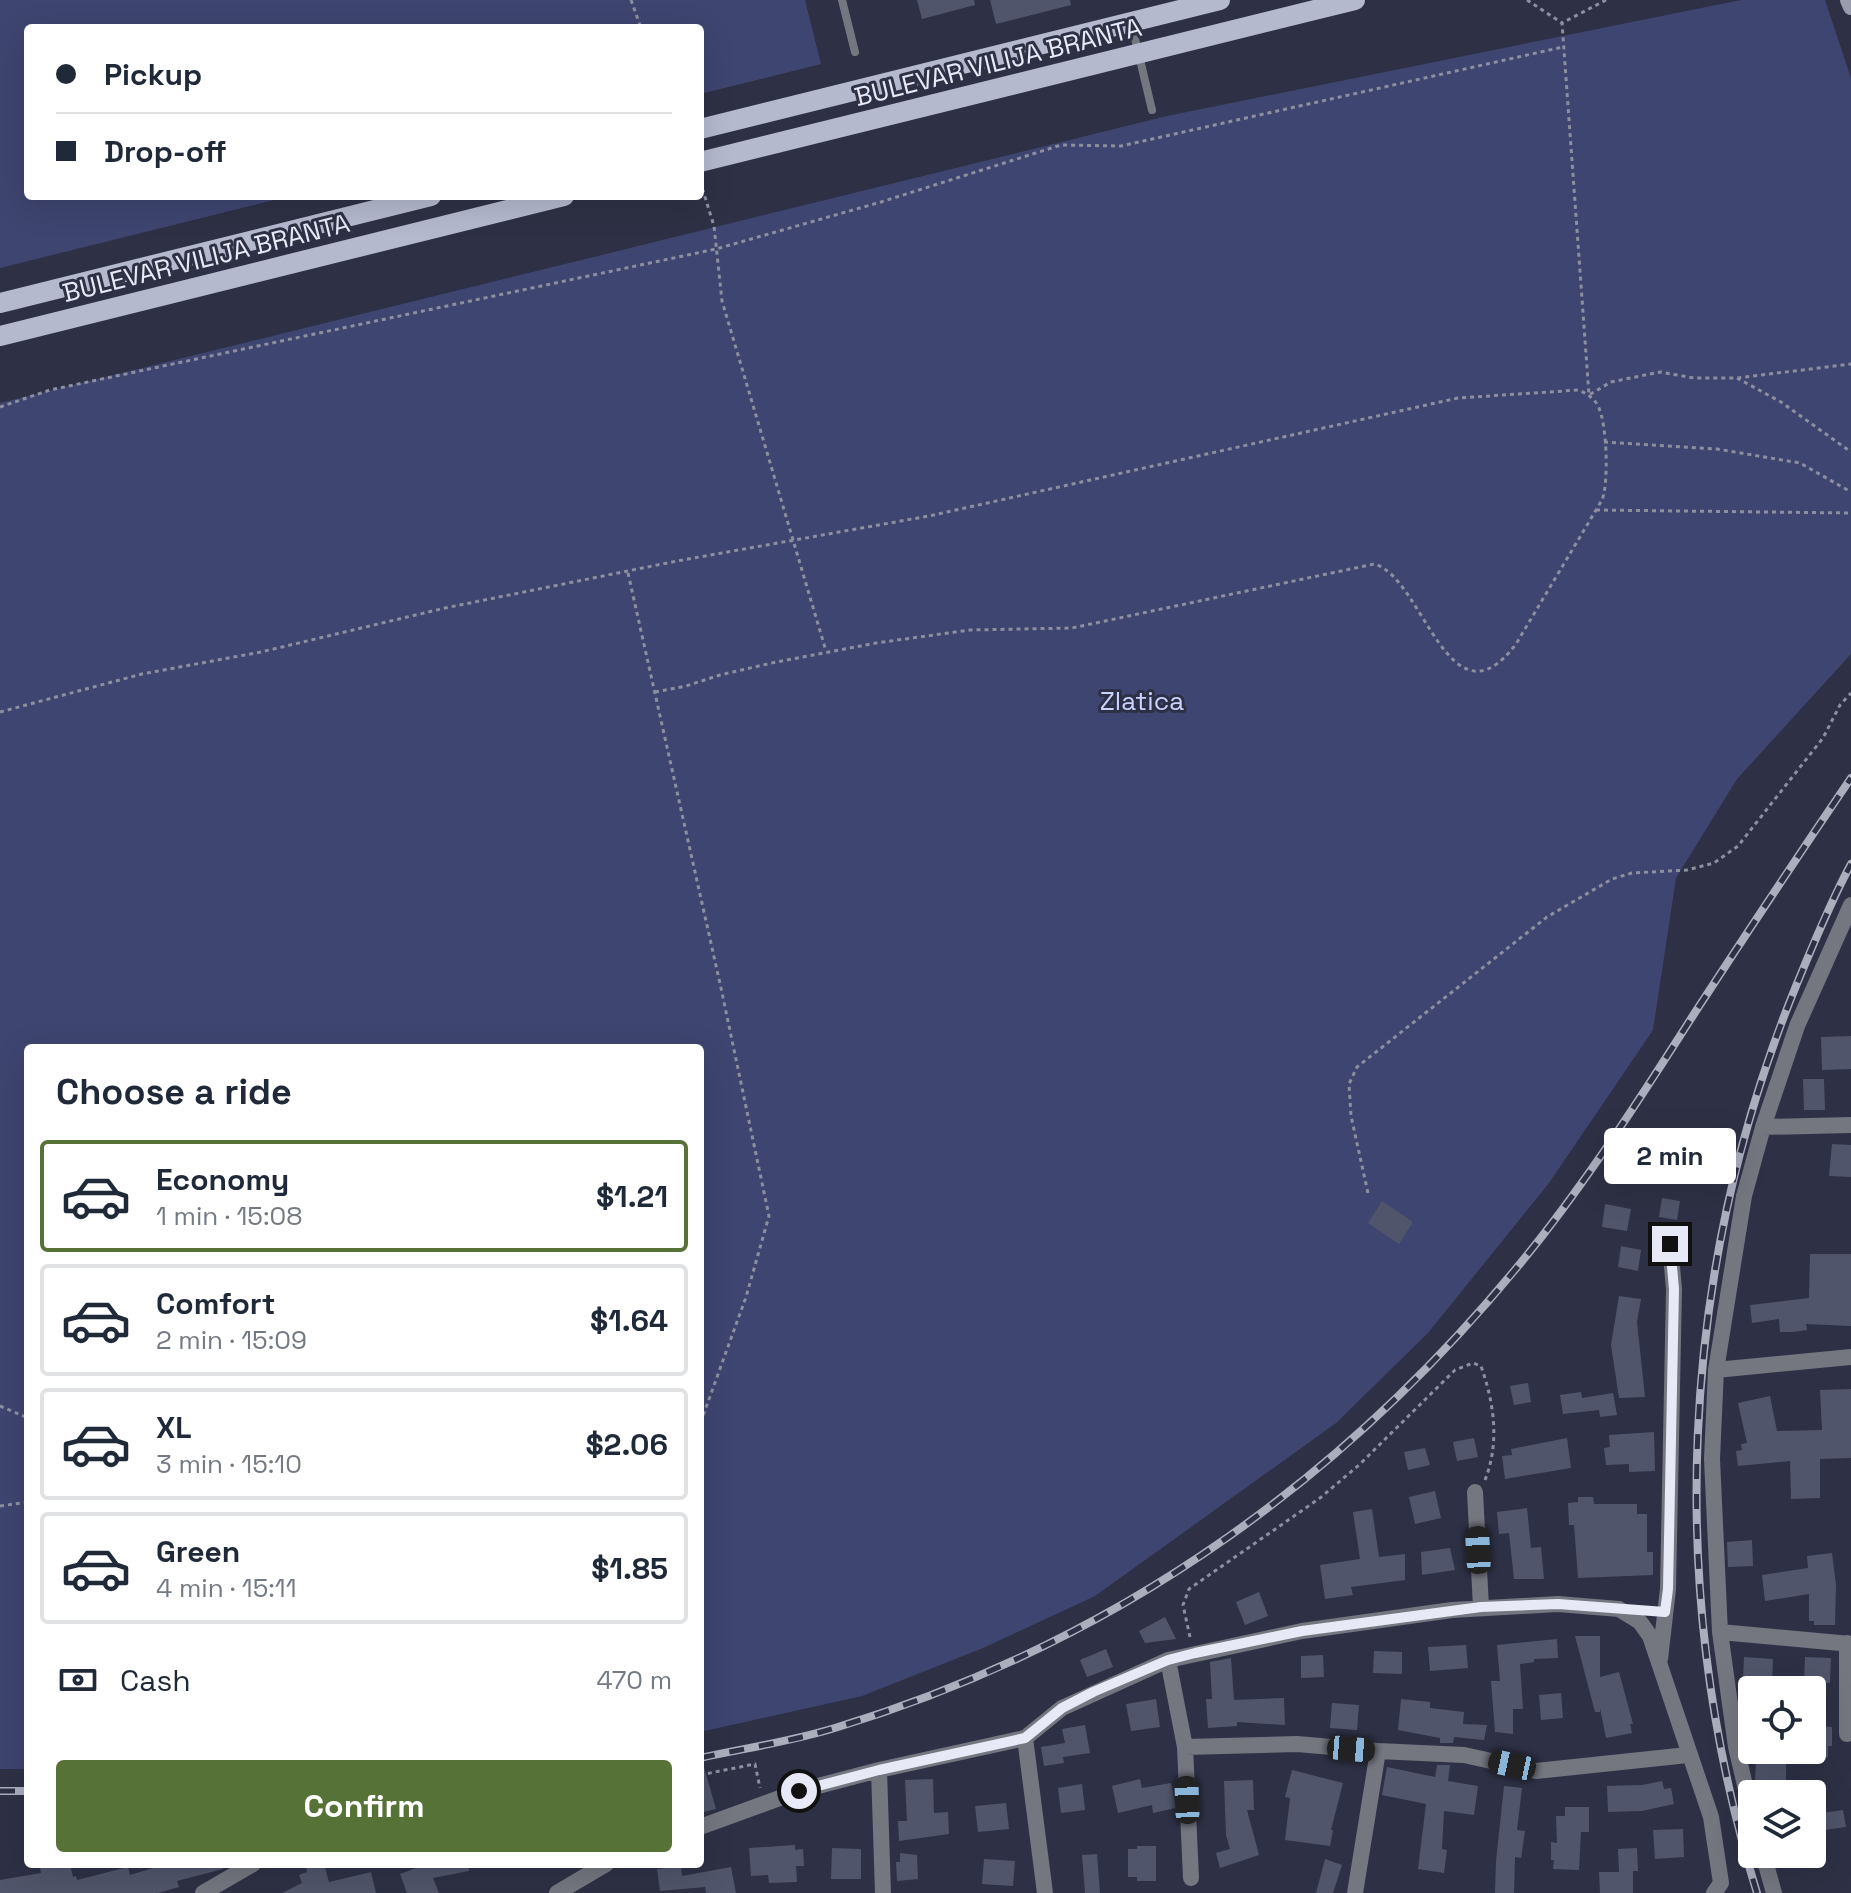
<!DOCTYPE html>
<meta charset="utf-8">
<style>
:root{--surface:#fff;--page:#f6f6f7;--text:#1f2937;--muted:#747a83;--line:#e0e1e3;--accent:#567236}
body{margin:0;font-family:"Space Grotesk",sans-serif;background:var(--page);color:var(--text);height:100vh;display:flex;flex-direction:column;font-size:30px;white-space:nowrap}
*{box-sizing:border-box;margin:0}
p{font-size:26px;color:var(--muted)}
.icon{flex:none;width:44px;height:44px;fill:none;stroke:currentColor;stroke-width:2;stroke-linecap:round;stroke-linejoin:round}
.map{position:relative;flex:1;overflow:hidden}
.details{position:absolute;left:24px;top:1044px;width:680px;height:824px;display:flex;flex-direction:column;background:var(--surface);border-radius:8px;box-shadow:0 8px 32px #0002}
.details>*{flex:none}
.hud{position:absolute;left:24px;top:24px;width:680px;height:176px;border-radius:8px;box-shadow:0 8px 32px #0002;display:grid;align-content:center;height:176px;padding:0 32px;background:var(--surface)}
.controls{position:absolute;left:1738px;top:1676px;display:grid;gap:16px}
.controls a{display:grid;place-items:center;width:88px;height:88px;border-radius:8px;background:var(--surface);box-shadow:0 8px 32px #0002;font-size:40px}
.end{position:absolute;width:36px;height:36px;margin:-18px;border:10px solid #e7e9f6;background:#111;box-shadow:0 0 0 4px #111}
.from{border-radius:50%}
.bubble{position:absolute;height:56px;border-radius:8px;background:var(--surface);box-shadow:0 8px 32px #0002;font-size:26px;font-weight:800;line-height:56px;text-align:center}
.car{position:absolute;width:24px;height:48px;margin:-24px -12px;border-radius:10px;box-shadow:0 0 6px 2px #0007;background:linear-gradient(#222 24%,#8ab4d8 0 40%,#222 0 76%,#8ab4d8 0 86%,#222 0)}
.hud b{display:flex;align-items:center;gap:28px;height:76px;font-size:30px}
.hud b+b{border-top:2px solid var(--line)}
.hud i{width:20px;height:20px;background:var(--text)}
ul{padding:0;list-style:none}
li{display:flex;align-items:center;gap:24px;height:112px;margin:0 16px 12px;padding:0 16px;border:4px solid var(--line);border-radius:8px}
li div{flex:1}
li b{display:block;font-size:30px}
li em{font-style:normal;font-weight:800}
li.selected{border-color:var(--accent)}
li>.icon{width:72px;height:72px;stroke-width:1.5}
h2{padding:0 32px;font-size:36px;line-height:96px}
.pay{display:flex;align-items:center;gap:20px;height:88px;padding:0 32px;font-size:30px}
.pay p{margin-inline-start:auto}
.action{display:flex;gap:16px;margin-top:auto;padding:16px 32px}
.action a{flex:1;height:92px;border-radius:8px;background:var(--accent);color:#fff;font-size:32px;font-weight:800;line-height:92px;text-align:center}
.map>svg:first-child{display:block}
.green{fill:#3e4570}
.building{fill:#51556b}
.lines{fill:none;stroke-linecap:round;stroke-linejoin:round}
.path{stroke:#8d8fa0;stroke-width:3;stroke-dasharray:4 4;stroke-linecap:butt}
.lane{stroke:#747680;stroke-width:8}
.street{stroke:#747680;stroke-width:16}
.secondary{stroke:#999cac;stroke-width:16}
.primary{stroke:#b5b9ce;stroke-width:20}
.rail-casing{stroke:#abaebd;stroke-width:8}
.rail{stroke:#2e3145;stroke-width:5;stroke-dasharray:15;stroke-linecap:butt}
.route{stroke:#e7e9f6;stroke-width:10}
.labels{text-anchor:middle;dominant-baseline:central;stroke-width:6;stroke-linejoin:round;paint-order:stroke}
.street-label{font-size:26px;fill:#e7e9f6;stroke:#2e3145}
.park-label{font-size:26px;fill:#cad3fe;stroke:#2e3145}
</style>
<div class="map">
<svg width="1851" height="1893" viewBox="0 0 1851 1893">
<rect width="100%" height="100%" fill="#2e3145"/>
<!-- green -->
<path class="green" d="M 0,0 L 805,0 L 821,64 L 700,94 L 700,28 L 28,28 L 28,196 L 290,196 L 0,268 Z
M 1741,0 L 1825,0 L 1851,78 L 1851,654 L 1737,779 L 1676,878 L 1653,1030 L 1549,1183 L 1428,1333 L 1336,1423 L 1095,1596 L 983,1648 L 862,1696 L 700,1732 L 700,1048 L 28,1048 L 28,1769 L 0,1769 L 0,403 L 1167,116 Z"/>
<!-- building -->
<path class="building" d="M 917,0 L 974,0 L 975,5 L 922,19 Z
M 990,0 L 1070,0 L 1071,5 L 996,24 Z
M 1851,1036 L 1851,1069 L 1822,1070 L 1821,1037 Z
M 1803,1079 L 1824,1079 L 1825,1110 L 1804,1110 Z
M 1832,1144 L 1851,1145 L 1851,1177 L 1829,1176 Z
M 1662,1198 L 1680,1201 L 1677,1220 L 1659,1217 Z
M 1382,1201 L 1413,1222 L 1399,1244 L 1368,1223 Z
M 1605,1204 L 1631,1209 L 1627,1231 L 1602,1227 Z
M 1621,1246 L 1641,1250 L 1638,1271 L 1618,1267 Z
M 1810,1254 L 1851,1254 L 1851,1326 L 1806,1324 L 1807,1330 L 1792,1332 L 1780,1332 L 1779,1319 L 1752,1323 L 1750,1305 L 1809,1298 Z
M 1619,1296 L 1641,1299 L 1637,1322 L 1645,1397 L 1619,1398 L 1611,1345 Z
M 1528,1383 L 1531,1402 L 1514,1405 L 1510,1386 Z
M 1851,1389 L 1851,1458 L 1820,1459 L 1820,1498 L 1791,1499 L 1790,1461 L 1738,1466 L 1736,1451 L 1742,1450 L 1741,1444 L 1747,1443 L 1738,1403 L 1770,1396 L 1777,1431 L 1822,1430 L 1820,1390 Z
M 1581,1392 L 1582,1398 L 1613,1393 L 1617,1415 L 1600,1417 L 1599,1410 L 1563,1414 L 1560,1395 Z
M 1654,1432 L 1655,1471 L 1629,1472 L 1629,1464 L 1606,1465 L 1604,1448 L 1610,1447 L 1609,1435 Z
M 1474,1438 L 1478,1457 L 1457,1461 L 1453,1442 Z
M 1567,1438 L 1571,1468 L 1505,1479 L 1502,1456 L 1512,1455 L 1511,1449 Z
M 1425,1448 L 1430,1465 L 1408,1470 L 1404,1452 Z
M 1435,1491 L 1441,1518 L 1415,1524 L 1409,1497 Z
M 1578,1497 L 1593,1497 L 1594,1504 L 1637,1504 L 1637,1514 L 1647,1514 L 1647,1552 L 1653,1552 L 1653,1575 L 1578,1578 L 1574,1525 L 1569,1525 L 1568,1503 L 1578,1502 Z
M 1527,1508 L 1531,1548 L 1541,1547 L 1544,1579 L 1514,1579 L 1509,1533 L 1499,1534 L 1497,1512 Z
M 1372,1509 L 1379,1557 L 1405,1554 L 1405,1580 L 1351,1587 L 1353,1595 L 1325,1599 L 1320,1565 L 1360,1559 L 1353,1512 Z
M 1752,1540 L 1753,1566 L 1728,1567 L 1727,1542 Z
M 1450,1548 L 1455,1570 L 1422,1575 L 1421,1552 Z
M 1832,1553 L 1836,1585 L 1835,1625 L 1814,1625 L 1814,1621 L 1809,1621 L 1809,1594 L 1765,1601 L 1762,1575 L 1808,1568 L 1807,1556 Z
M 1259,1592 L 1268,1616 L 1245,1625 L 1236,1602 Z
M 1165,1617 L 1176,1639 L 1145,1643 L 1139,1631 Z
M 1575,1636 L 1600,1636 L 1600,1677 L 1619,1672 L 1633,1724 L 1630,1724 L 1632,1733 L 1606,1738 L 1600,1708 L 1600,1712 L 1595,1712 Z
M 1557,1639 L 1558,1658 L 1534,1659 L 1534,1662 L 1520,1664 L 1523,1709 L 1513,1709 L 1513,1734 L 1495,1732 L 1491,1681 L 1500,1681 L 1497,1645 Z
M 1466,1645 L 1468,1668 L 1430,1671 L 1428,1647 Z
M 1106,1649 L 1113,1667 L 1087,1677 L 1080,1660 Z
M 1374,1651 L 1402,1652 L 1402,1674 L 1373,1673 Z
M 1323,1655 L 1324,1677 L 1301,1678 L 1301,1656 Z
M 1744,1657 L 1773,1659 L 1772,1683 L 1743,1682 Z
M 1805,1657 L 1831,1658 L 1830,1683 L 1804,1682 Z
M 1231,1658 L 1234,1700 L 1284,1698 L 1285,1725 L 1237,1722 L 1237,1726 L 1208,1728 L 1206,1699 L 1212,1699 L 1210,1662 Z
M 1561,1693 L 1563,1718 L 1541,1720 L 1539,1695 Z
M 1156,1699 L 1160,1727 L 1131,1731 L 1126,1704 Z
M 1401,1699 L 1430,1702 L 1430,1708 L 1464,1712 L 1463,1724 L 1487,1725 L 1484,1740 L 1454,1737 L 1453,1743 L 1440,1743 L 1440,1738 L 1398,1730 Z
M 1332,1703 L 1359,1705 L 1357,1730 L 1330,1728 Z
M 1085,1725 L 1090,1753 L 1063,1757 L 1064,1763 L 1044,1766 L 1041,1747 L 1065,1743 L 1062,1729 Z
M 1812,1726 L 1832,1727 L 1832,1746 L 1828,1746 L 1828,1757 L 1812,1757 Z
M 1756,1762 L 1786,1762 L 1786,1780 L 1755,1780 Z
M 1437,1765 L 1450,1765 L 1448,1781 L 1478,1786 L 1474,1815 L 1444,1811 L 1442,1849 L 1447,1850 L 1444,1873 L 1418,1869 L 1426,1804 L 1382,1795 L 1387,1767 L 1435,1777 Z
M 704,1767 L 716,1809 L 700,1813 L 700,1768 Z
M 1292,1770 L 1343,1783 L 1331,1830 L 1333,1830 L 1330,1846 L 1285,1840 L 1290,1798 L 1285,1797 Z
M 933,1779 L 934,1813 L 948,1812 L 949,1834 L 899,1841 L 898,1821 L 907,1821 L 905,1780 Z
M 1140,1779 L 1142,1788 L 1171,1783 L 1176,1808 L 1153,1813 L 1152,1805 L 1118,1813 L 1112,1786 Z
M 1253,1780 L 1254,1810 L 1247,1810 L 1259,1855 L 1220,1868 L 1216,1853 L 1230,1849 L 1226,1835 L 1224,1781 Z
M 1662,1781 L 1664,1789 L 1671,1788 L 1674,1804 L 1642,1811 L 1608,1812 L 1607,1786 L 1642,1785 Z
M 1082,1784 L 1085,1810 L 1061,1813 L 1058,1788 Z
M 1504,1786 L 1522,1788 L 1517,1830 L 1525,1831 L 1521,1858 L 1515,1857 L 1514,1893 L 1495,1893 L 1496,1861 Z
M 1006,1803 L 1009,1829 L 978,1832 L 975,1806 Z
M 1565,1807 L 1589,1807 L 1589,1832 L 1581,1832 L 1579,1870 L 1553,1869 L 1554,1860 L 1551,1860 L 1551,1842 L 1557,1843 L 1556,1816 L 1565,1816 Z
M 1843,1810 L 1846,1827 L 1824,1830 L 1822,1813 Z
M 1683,1829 L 1684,1857 L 1655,1859 L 1653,1830 Z
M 795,1845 L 795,1850 L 803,1849 L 804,1866 L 796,1866 L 797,1882 L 769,1883 L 768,1875 L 751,1876 L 749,1848 Z
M 1137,1846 L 1156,1846 L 1156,1881 L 1137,1881 L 1137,1877 L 1128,1877 L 1128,1849 L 1137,1849 Z
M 832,1848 L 861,1849 L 861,1879 L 831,1879 Z
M 1637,1848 L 1638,1871 L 1633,1871 L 1633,1893 L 1600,1893 L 1599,1872 L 1619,1872 L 1618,1849 Z
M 900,1853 L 917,1855 L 918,1879 L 897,1881 L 896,1862 L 900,1862 Z
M 1097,1854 L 1100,1893 L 1085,1893 L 1082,1855 Z
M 984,1859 L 1015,1861 L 1013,1886 L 982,1884 Z
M 1325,1859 L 1342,1865 L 1333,1893 L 1316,1893 Z
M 39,1864 L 70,1864 L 73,1877 L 76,1876 L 77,1880 L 128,1867 L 130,1875 L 166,1864 L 222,1864 L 223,1869 L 177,1881 L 179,1887 L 158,1893 L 0,1893 L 0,1880 L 41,1873 Z
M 315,1864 L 324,1864 L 329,1882 L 371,1872 L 376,1893 L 282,1893 L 302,1883 L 299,1875 L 307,1872 L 306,1867 Z
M 427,1864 L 468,1864 L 469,1871 L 433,1878 L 439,1893 L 407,1893 L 400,1874 Z
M 681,1866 L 682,1876 L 731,1867 L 736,1893 L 706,1893 L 705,1887 L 660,1891 L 657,1869 Z"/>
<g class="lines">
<!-- path -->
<path class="path" d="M 631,0 L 641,28
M 1527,0 L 1562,23
M 1606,0 L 1562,23 L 1589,395 L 1611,382 L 1660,372 L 1694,378 L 1737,378 L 1851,364
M 700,181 L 714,226 L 722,301 L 826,651
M 1737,378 L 1781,402 L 1851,452
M 0,407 L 50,390 L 716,249 L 881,202 L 1061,145 L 1121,146 L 1563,47
M 1604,442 L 1717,449 L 1800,463 L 1851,492
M 1596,510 L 1851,513
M 628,573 L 721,988 L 769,1216 L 746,1297 L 700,1424
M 0,712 L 142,674 L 261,652 L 445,608 L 677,561 L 929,516 L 1458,398 L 1579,390 C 1587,394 1594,398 1598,406 C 1607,422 1609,483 1602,500 L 1516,644 C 1449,733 1423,576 1374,564 L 1072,628 L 970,630 L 876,643 L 776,662 L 720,675 L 686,686 L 655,692
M 1368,1193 L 1351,1116 L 1349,1084 L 1357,1067 L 1547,917 L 1612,879 L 1632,873 L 1687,870 L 1714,863 L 1738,846 L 1823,738 L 1840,705 L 1851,693
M 0,1406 L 28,1418
M 0,1506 L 28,1502
M 1190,1637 L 1183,1605 L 1189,1589 L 1320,1498 L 1359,1465 L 1455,1370 L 1473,1363 L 1481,1366 C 1494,1403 1500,1442 1485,1480
M 700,1775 L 755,1764 L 760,1788"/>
<!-- lane -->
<path class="lane" d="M 842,0 L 855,52
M 1131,22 L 1152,110"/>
<!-- street -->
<path class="street" d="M 1763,1127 L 1851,1125
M 1716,1370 L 1851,1357
M 1475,1492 L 1481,1607
M 1720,1632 L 1851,1644
M 1847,1643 L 1847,1734
M 1660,1659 L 1668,1589 L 1674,1289 L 1670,1244
M 1168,1660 L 1185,1747 L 1191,1878
M 1025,1738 L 1045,1893
M 1185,1747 L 1297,1744 L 1378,1751 L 1464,1755 L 1536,1771 L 1688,1755
M 879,1770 L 883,1893
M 1752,1815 L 1736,1747 L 1720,1632 L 1712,1459 L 1716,1370 L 1744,1196 L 1763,1127 L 1797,1026 L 1851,905
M 700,1827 L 799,1791 L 879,1770 L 1025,1738 L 1062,1708 L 1168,1660 L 1302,1631 L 1452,1610 L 1558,1604 L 1619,1609 L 1640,1622 L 1650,1636 L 1711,1817 L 1721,1883 L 1714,1893
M 1763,1854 L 1774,1893
M 203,1893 L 253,1864
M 557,1893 L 606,1864
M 1355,1893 L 1378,1751"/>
<!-- secondary -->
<path class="secondary" d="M 1848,0 L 1851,7"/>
<!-- primary -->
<path class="primary" d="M 700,129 L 1220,0
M 700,162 L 1355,0
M 0,303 L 431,196
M 0,336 L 564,196"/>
<!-- rail casing -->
<g class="rail-casing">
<path id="rail" d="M 700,1758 C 746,1748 794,1741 838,1727 C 1124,1640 1359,1470 1543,1235 C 1598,1164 1646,1089 1694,1014 C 1746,934 1798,856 1851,778
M 0,1791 L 28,1791
M 1757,1893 C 1665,1594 1678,1275 1796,986 C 1813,945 1830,903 1851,864"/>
</g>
<!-- rail -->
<use href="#rail" class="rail"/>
</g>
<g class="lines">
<!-- route -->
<path class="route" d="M 799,1791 L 879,1770 L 1025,1738 L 1062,1708 L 1093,1692 L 1168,1660 L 1195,1653 L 1302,1631 L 1481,1607 L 1558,1604 L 1665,1612 L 1668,1589 L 1674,1289 L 1670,1244"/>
</g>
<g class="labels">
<!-- street labels -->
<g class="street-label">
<text transform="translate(998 62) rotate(-14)">BULEVAR VILIJA BRANTA</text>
<text transform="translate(206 258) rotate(-14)">BULEVAR VILIJA BRANTA</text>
</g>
<!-- park labels -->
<g class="park-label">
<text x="1142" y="701">Zlatica</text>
</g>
</g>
</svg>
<div class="controls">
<a><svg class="icon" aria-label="locate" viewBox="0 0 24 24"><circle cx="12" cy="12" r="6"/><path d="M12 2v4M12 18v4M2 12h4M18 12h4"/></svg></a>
<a><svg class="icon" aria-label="layers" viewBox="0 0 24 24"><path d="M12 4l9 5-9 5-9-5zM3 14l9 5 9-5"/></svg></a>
</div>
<i class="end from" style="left:799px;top:1791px"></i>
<i class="end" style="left:1670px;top:1244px"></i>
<div class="bubble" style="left:1604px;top:1128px;width:132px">2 min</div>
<i class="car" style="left:1478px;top:1550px;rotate:357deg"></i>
<i class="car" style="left:1351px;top:1749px;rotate:95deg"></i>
<i class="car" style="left:1512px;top:1765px;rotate:282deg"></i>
<i class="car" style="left:1187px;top:1800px;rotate:358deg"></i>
<div class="hud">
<b><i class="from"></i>Pickup</b>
<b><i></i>Drop-off</b>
</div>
<section class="details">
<h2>Choose a ride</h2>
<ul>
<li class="selected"><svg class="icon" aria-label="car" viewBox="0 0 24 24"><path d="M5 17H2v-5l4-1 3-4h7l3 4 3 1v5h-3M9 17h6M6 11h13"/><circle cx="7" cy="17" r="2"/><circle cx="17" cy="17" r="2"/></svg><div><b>Economy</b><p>1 min · 15:08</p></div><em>$1.21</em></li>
<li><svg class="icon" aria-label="car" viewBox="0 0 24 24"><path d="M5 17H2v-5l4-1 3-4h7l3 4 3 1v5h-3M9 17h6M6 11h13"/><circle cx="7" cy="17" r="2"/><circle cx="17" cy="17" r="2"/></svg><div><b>Comfort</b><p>2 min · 15:09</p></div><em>$1.64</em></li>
<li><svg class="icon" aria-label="car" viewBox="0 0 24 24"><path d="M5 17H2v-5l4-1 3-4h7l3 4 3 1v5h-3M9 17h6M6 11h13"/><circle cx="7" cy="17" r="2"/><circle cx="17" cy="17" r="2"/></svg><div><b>XL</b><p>3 min · 15:10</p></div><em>$2.06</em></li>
<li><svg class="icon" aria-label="car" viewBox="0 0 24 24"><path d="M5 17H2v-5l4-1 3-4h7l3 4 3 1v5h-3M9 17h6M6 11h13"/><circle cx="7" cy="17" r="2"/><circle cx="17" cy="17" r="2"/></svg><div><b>Green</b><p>4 min · 15:11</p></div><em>$1.85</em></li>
</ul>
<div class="pay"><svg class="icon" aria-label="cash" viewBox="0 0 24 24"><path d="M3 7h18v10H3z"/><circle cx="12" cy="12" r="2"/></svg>Cash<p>470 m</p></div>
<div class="action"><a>Confirm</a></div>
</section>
</div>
